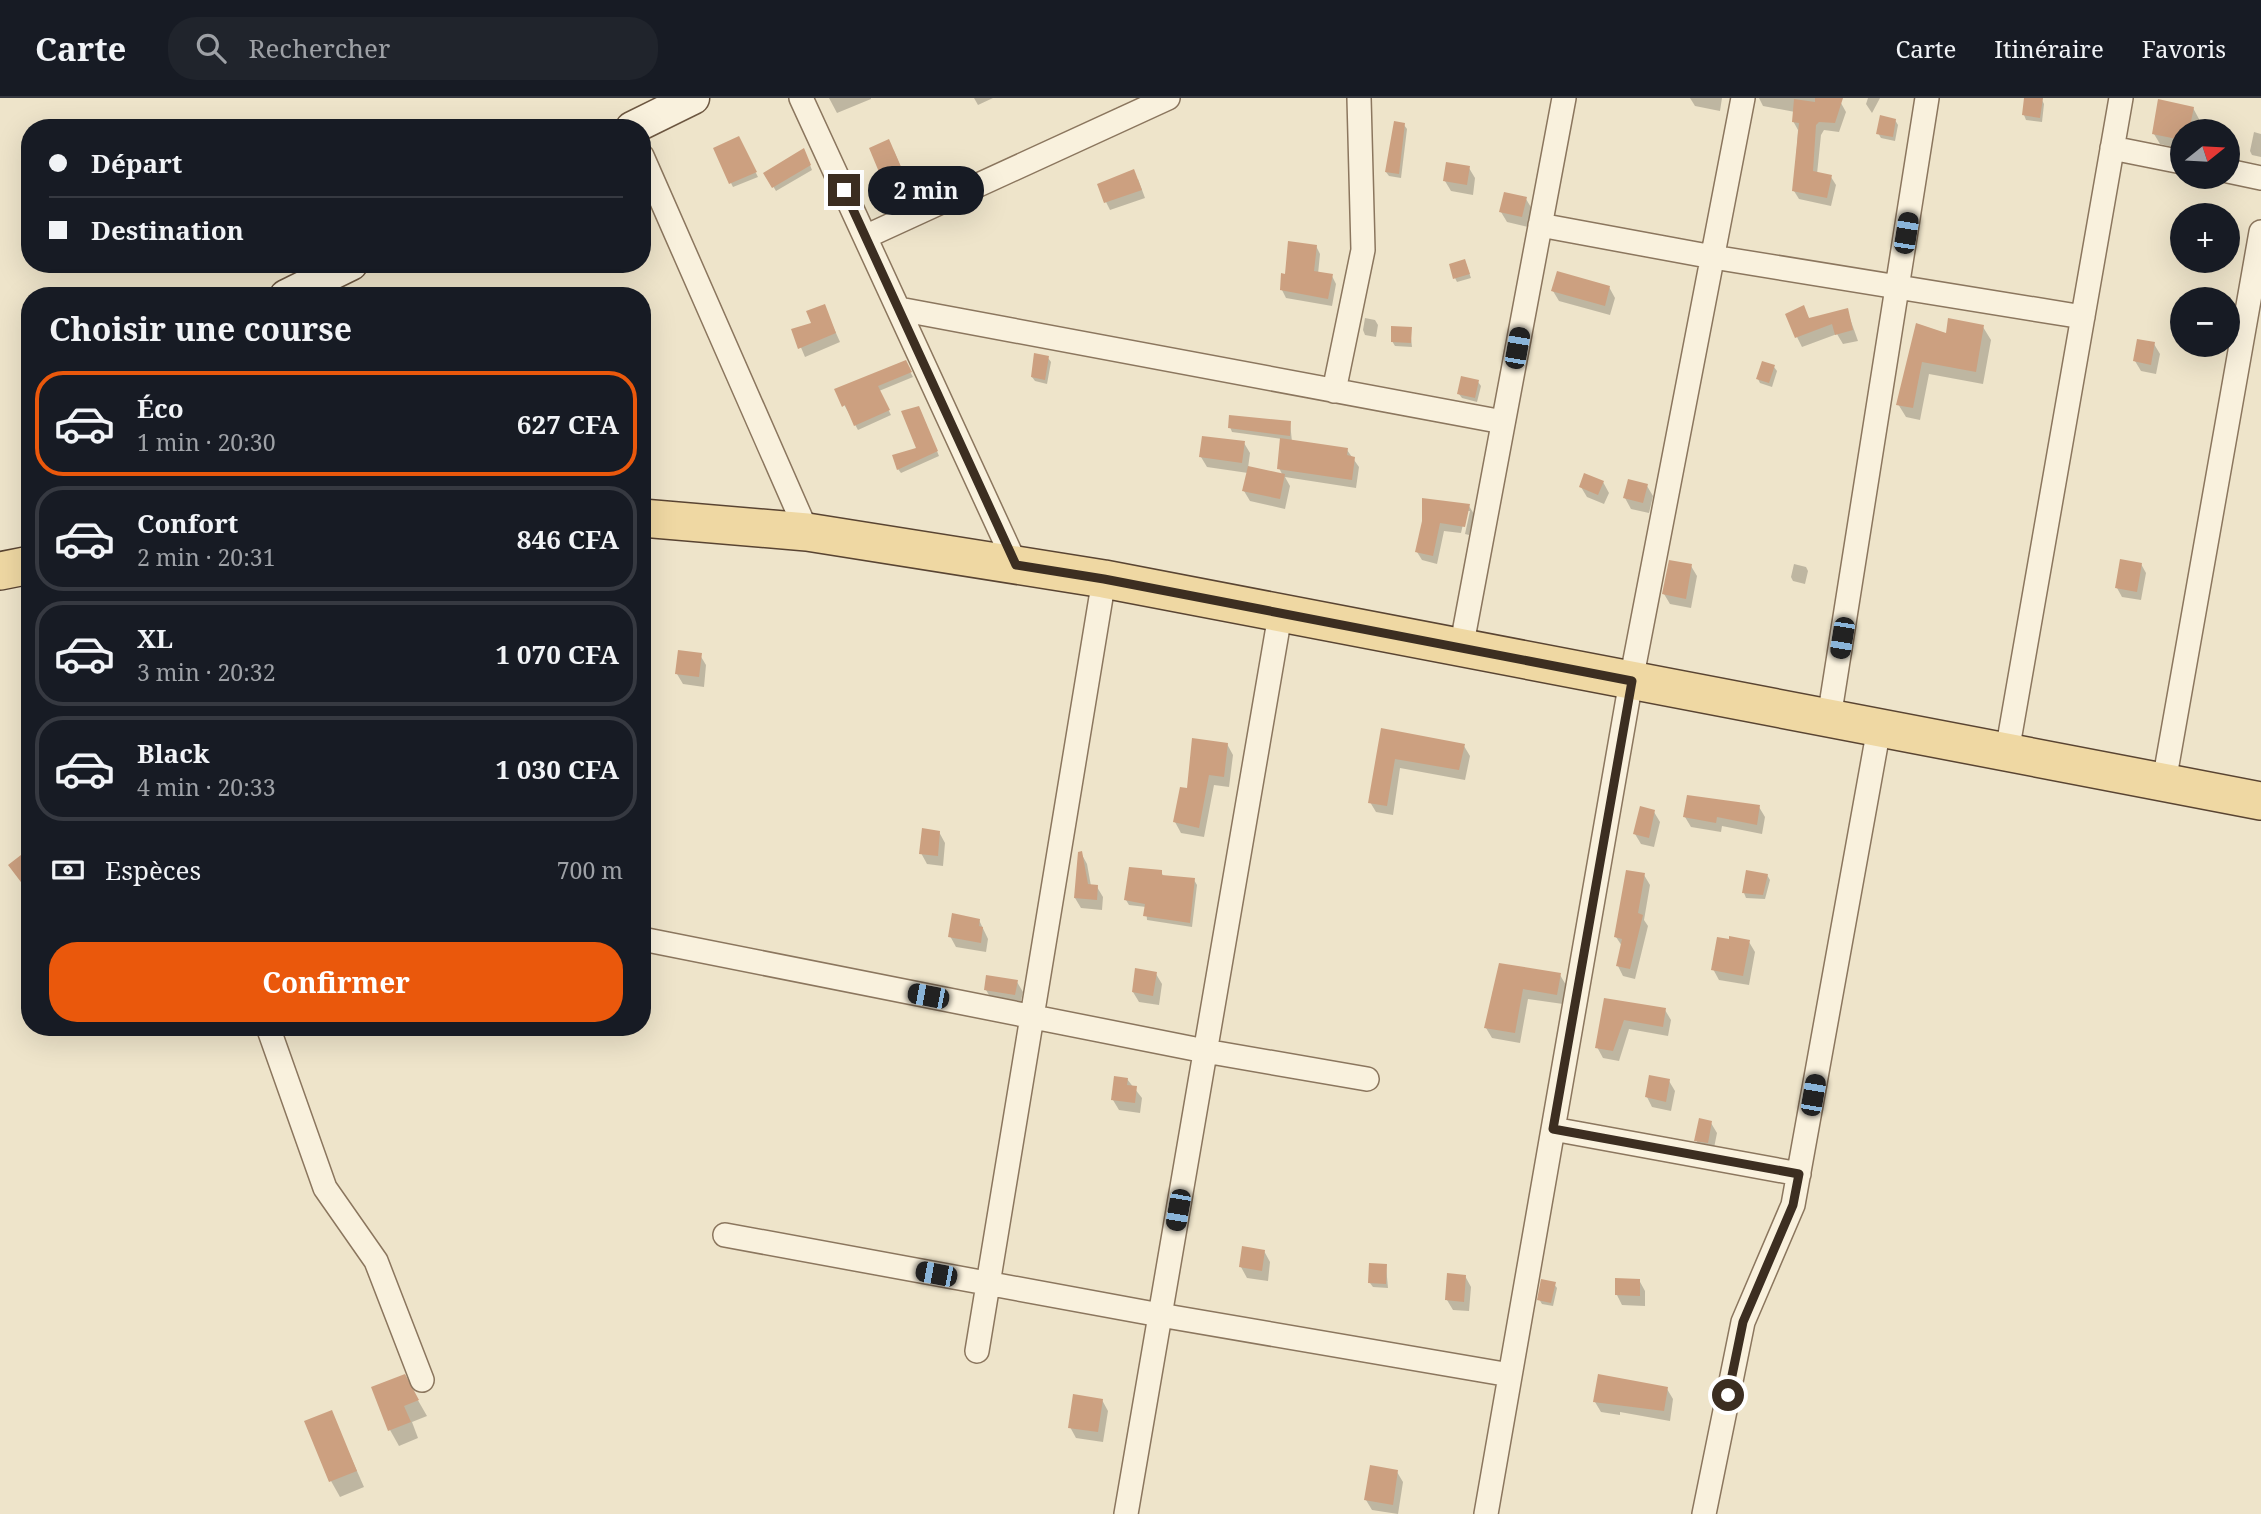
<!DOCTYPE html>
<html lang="fr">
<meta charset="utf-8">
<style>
:root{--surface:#171b24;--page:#20242c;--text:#f1f3f6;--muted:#9ea1a6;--line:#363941;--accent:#ea580c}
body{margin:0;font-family:"Noto Serif",serif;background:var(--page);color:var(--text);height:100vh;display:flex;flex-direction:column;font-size:26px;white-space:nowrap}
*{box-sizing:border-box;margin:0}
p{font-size:23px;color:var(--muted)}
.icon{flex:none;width:38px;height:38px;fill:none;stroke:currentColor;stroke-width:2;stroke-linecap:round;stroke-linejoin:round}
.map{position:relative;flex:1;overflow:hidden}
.details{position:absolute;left:21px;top:189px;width:630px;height:749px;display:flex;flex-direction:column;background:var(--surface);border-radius:28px;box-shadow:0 7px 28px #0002}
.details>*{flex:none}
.guide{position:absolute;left:21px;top:21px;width:630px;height:154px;border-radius:28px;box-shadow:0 7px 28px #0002;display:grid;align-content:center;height:154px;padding:0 28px;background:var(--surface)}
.needle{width:46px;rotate:72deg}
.buttons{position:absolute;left:2170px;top:21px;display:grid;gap:14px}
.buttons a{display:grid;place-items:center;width:70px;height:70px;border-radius:50%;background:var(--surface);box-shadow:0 7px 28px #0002;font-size:35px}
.end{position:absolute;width:32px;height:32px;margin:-16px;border:9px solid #3c2e21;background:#fff;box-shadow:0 0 0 4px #fff}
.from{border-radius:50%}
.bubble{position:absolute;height:49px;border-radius:24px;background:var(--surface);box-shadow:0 7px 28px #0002;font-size:23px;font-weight:700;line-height:49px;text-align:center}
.car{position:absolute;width:21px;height:42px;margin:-21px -10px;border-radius:9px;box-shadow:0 0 5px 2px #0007;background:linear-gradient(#222 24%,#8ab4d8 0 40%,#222 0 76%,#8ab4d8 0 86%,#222 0)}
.guide b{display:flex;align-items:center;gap:24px;height:66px;font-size:26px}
.guide b+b{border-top:2px solid var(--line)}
.guide i{width:18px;height:18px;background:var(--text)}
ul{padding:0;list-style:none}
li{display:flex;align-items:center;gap:21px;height:105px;margin:0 14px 10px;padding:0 14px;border:4px solid var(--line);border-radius:28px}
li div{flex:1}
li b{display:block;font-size:26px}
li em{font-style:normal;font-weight:700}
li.on{border-color:var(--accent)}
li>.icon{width:63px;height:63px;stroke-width:1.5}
h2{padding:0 28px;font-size:32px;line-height:84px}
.pay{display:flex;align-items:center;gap:18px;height:77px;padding:0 28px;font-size:26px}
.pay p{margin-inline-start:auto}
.button{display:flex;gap:14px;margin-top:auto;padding:14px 28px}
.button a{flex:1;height:80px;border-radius:28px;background:var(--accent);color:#fff;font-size:28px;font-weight:700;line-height:80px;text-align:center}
header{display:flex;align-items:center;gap:42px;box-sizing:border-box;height:98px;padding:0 35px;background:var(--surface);border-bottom:2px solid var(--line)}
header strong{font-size:33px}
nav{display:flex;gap:38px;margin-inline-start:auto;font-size:24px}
.search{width:490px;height:63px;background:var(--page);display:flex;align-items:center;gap:18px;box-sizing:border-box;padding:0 24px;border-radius:28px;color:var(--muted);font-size:26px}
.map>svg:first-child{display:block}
.shadow{fill:#0003}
.building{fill:#cca080}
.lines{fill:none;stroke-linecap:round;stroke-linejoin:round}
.minor-casing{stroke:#8b765e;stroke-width:26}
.secondary-casing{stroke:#6d5741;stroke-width:35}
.primary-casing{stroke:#594432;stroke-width:40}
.minor{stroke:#f9f1dd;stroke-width:23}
.secondary{stroke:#f9f1dd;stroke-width:32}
.primary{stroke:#efd8a3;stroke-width:37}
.route{stroke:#3c2e21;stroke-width:9}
</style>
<header>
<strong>Carte</strong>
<div class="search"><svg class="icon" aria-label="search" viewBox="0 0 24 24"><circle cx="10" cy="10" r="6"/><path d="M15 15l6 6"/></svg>Rechercher</div>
<nav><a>Carte</a><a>Itinéraire</a><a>Favoris</a></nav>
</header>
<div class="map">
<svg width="2261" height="1416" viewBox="0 0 2261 1416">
<rect width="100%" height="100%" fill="#eee4ca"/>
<!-- shadow -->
<path class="shadow" d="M 829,0 L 871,0 L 871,1 L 837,15 Z
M 974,0 L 993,0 L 978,7 Z
M 1690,0 L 1722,0 L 1720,13 L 1695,8 Z
M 1759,0 L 1827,0 L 1841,5 L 1846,14 L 1839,34 L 1824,32 L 1821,37 L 1817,76 L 1831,79 L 1836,87 L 1831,108 L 1799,101 L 1794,93 L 1798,32 L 1793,23 L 1795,14 L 1763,8 Z
M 1868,0 L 1880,0 L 1872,15 L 1866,6 Z
M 2026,0 L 2042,2 L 2044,6 L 2042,24 L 2026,22 L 2024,17 Z
M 2193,10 L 2199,21 L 2196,33 L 2182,33 L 2182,51 L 2160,46 L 2154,36 Z
M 1895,22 L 1898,27 L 1895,43 L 1881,40 L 1878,35 Z
M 1404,27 L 1407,31 L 1401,80 L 1389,78 L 1386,74 Z
M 2254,34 L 2261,36 L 2261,59 L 2252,57 L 2250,53 Z
M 738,40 L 758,79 L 733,89 L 731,85 Z
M 871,50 L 894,53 L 919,112 L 902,120 Z
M 806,57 L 812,72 L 776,93 L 765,75 Z
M 1469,70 L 1475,80 L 1473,97 L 1451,93 L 1445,83 Z
M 1138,81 L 1145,100 L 1110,112 L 1106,104 Z
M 1526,101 L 1532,111 L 1528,129 L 1507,124 L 1501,114 Z
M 1316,148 L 1320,156 L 1318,176 L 1332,178 L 1336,186 L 1332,208 L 1286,200 L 1282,192 L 1287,178 Z
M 1465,163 L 1471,180 L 1457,184 L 1455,180 Z
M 1609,189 L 1615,200 L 1610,217 L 1559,203 L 1553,193 Z
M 824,208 L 840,244 L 805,259 L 794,233 L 813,226 Z
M 1803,210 L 1810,222 L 1847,212 L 1858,243 L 1843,246 L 1837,236 L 1802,249 L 1797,239 Z
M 1365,220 L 1375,222 L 1378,227 L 1376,239 L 1365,237 L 1363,232 Z
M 1917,228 L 1947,237 L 1983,229 L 1991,242 L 1983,286 L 1929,276 L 1920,322 L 1906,319 L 1898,306 Z
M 1410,231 L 1412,249 L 1395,248 L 1392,243 Z
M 2154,246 L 2160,256 L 2156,276 L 2141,273 L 2135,263 Z
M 1048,260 L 1051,264 L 1047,286 L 1035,283 L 1032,279 Z
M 905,264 L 913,279 L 879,293 L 891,317 L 858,332 L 836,292 Z
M 1774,269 L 1777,273 L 1772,289 L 1760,285 L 1758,281 Z
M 1478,284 L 1481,288 L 1477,304 L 1462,300 L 1459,296 Z
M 921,314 L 939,358 L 901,375 L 898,371 L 919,351 Z
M 1290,324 L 1292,344 L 1347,352 L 1359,369 L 1356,390 L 1285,379 L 1290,388 L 1285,411 L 1250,403 L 1244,393 L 1248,375 L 1207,369 L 1201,359 L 1244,345 L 1250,355 L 1248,370 L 1283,378 L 1279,370 L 1282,341 L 1232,334 L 1230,329 Z
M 1603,384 L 1609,395 L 1604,406 L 1587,399 L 1581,389 Z
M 1647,388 L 1653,398 L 1649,415 L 1631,411 L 1625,400 Z
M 1469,408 L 1474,416 L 1469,437 L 1465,436 L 1470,413 L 1466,413 L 1461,435 L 1444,433 L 1437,466 L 1422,462 L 1417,454 L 1423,423 Z
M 1794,466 L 1806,469 L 1808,473 L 1805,486 L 1793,483 L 1791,479 Z
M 2141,466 L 2146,475 L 2141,502 L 2122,499 L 2117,490 Z
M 1691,468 L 1697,478 L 1691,510 L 1670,506 L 1664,496 Z
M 700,557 L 706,567 L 704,589 L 683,586 L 677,576 Z
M 1382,632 L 1464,648 L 1470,658 L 1465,682 L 1400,670 L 1393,717 L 1376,714 L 1370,704 Z
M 1227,646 L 1233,657 L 1229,689 L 1214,687 L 1204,739 L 1181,735 L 1175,724 L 1189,692 Z
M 1759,709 L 1765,719 L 1762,736 L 1722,728 L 1721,734 L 1691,729 L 1685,719 Z
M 1654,714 L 1660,724 L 1654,749 L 1641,746 L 1635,736 Z
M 939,734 L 945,745 L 943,768 L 927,766 L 921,755 Z
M 1081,755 L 1087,766 L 1091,788 L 1097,789 L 1103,799 L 1102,812 L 1081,810 L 1075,800 Z
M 1161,774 L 1164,779 L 1194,782 L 1197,787 L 1192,829 L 1147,822 L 1146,809 L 1129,807 L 1126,802 Z
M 1644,777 L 1650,787 L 1644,822 L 1648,828 L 1635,881 L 1623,878 L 1618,868 L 1622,848 L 1616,839 Z
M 1767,777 L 1770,782 L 1765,801 L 1746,800 L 1744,795 Z
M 979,822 L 988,841 L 986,854 L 956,849 L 950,838 Z
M 1749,844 L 1755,854 L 1749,887 L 1719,882 L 1713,871 Z
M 1156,876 L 1162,886 L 1159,907 L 1139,904 L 1133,894 Z
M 1560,877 L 1566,887 L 1563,906 L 1528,901 L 1520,945 L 1492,940 L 1486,930 L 1493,893 Z
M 1017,884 L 1023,894 L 1020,907 L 992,902 L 986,892 Z
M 1606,902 L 1665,912 L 1671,922 L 1668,938 L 1629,931 L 1619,963 L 1603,960 L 1597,949 Z
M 1127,981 L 1142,1000 L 1140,1015 L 1119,1012 L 1113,1002 Z
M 1669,983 L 1675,993 L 1671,1013 L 1652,1009 L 1647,999 Z
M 1711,1025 L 1717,1035 L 1713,1055 L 1702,1053 L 1696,1042 Z
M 1264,1153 L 1270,1164 L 1268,1183 L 1247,1180 L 1241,1169 Z
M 1386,1168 L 1388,1190 L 1373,1189 L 1370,1185 Z
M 1465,1178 L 1471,1189 L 1469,1213 L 1453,1212 L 1447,1202 Z
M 1639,1182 L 1645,1193 L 1645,1208 L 1622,1207 L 1617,1197 Z
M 1554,1186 L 1557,1190 L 1553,1208 L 1542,1206 L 1539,1201 Z
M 404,1278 L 427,1318 L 412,1324 L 418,1340 L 399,1348 L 390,1332 Z
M 1667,1291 L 1673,1301 L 1670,1323 L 1620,1314 L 1620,1317 L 1601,1314 L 1595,1304 Z
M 1102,1302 L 1108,1313 L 1103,1344 L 1076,1340 L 1070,1329 Z
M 331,1314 L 364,1389 L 340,1399 L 331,1383 Z
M 1397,1374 L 1403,1384 L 1398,1416 L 1372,1412 L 1366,1402 Z"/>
<!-- building -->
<path class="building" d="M 1815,0 L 1843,0 L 1835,25 L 1819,24 L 1816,27 L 1813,73 L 1832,77 L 1827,100 L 1792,93 L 1799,25 L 1792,24 L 1794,1 L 1815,4 Z
M 2024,0 L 2043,0 L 2040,20 L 2022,17 Z
M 2158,1 L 2194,9 L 2189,33 L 2182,33 L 2182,42 L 2152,36 Z
M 1880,17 L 1896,21 L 1893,39 L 1876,36 Z
M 1394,23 L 1405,25 L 1399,76 L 1385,74 Z
M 739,38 L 757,74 L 729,86 L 713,50 Z
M 889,41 L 915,101 L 894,110 L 869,50 Z
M 804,50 L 811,67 L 772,90 L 763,75 Z
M 1446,64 L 1470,68 L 1467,87 L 1443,83 Z
M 1134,71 L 1142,92 L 1104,105 L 1097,86 Z
M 1504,94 L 1527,99 L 1522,119 L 1499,114 Z
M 1288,143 L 1317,147 L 1314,173 L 1333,176 L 1328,201 L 1280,192 L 1281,175 L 1285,176 Z
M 1465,161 L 1470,176 L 1453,181 L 1449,166 Z
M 1557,173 L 1610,188 L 1605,208 L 1551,193 Z
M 825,206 L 836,235 L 798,251 L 791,231 L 811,225 L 806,213 Z
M 1804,207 L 1809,220 L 1848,210 L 1853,232 L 1835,237 L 1832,226 L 1795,240 L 1785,216 Z
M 1948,220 L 1984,227 L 1976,274 L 1922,264 L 1913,310 L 1896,307 L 1916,225 L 1946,235 Z
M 1391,228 L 1412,229 L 1411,245 L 1391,244 Z
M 2137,241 L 2155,244 L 2151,267 L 2133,263 Z
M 1034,255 L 1049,258 L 1045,282 L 1031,279 Z
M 906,262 L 912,274 L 878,288 L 890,312 L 854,328 L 845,307 L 842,309 L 834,291 Z
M 1762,263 L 1775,267 L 1769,285 L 1756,281 Z
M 1461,278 L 1479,282 L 1475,300 L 1457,296 Z
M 919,308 L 938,353 L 897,372 L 892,357 L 916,350 L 901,313 Z
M 1229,317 L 1291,323 L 1290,338 L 1228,330 Z
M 1202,338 L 1245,343 L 1242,365 L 1199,359 Z
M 1280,340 L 1348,350 L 1347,357 L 1355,359 L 1352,382 L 1277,371 Z
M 1248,368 L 1285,376 L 1280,401 L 1242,393 Z
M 1584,375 L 1604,383 L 1598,397 L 1579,389 Z
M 1628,381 L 1648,386 L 1643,405 L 1623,400 Z
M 1422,400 L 1470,406 L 1465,429 L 1440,425 L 1433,458 L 1415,454 L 1422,423 Z
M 2120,461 L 2142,465 L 2137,494 L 2115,490 Z
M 1669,462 L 1692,466 L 1686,501 L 1662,496 Z
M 678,552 L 702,555 L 699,579 L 675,576 Z
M 1381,630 L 1465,646 L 1459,672 L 1395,661 L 1387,708 L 1368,705 Z
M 1192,640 L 1228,645 L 1224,679 L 1209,677 L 1199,730 L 1173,724 L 1180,689 L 1187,690 Z
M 1687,697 L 1760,707 L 1757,727 L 1717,719 L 1716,725 L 1683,719 Z
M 1640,708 L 1655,712 L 1649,740 L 1633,736 Z
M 922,730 L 940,733 L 938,758 L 919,756 Z
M 30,750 L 30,796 L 8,767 Z
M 1082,753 L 1088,786 L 1098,787 L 1097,802 L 1074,800 L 1078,754 Z
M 1129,769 L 1162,772 L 1162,777 L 1195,780 L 1190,825 L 1143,818 L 1145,806 L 1124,802 Z
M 1626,772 L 1645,775 L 1638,815 L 1643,817 L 1630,871 L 1616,868 L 1622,841 L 1614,839 Z
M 1746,772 L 1768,776 L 1763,797 L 1742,795 Z
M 952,815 L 980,821 L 979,828 L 983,829 L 981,845 L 948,839 Z
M 1729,838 L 1750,842 L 1743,878 L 1711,872 L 1717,839 L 1729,841 Z
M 1499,865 L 1561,875 L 1557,897 L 1523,891 L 1515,935 L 1484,930 Z
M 1135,870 L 1157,874 L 1153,898 L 1132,894 Z
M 986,877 L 1018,882 L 1015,897 L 984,892 Z
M 1604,900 L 1666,910 L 1663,929 L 1624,922 L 1613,953 L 1595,950 Z
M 1649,977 L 1670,981 L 1666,1004 L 1645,999 Z
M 1114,978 L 1128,980 L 1127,987 L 1137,988 L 1135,1005 L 1111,1002 Z
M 1699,1020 L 1712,1023 L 1708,1045 L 1694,1043 Z
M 1242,1148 L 1265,1152 L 1262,1173 L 1239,1169 Z
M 1369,1165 L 1387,1166 L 1386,1186 L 1368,1185 Z
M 1447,1175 L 1466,1177 L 1464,1204 L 1445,1202 Z
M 1615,1180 L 1640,1181 L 1640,1198 L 1615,1197 Z
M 1541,1181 L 1556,1184 L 1551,1205 L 1537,1202 Z
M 405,1276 L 419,1302 L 404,1308 L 411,1324 L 388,1333 L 371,1289 Z
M 1598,1276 L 1668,1289 L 1664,1313 L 1593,1304 Z
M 1073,1296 L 1103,1301 L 1098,1334 L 1068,1330 Z
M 332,1312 L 357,1373 L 329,1384 L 304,1323 Z
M 1370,1367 L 1398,1372 L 1393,1407 L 1364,1402 Z"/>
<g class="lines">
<!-- minor casing -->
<g class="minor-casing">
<path id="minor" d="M 801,0 L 1016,467
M 2112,50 L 2182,64
M 642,58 L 807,434
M 2228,73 L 2261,80
M 1540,127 L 1713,159 L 2083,219
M 865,139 L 1168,0
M 899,211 L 1503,324
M 1334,293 L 1363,152 L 1359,0
M 1461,551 L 1564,0
M 1829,620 L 1927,0
M 2007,654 L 2121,0
M 2164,684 L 2261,134
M 642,841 L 1205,953 L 1367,981
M 268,929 L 325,1090 L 376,1163 L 422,1282
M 1553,1031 L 1799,1076
M 725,1137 L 1160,1217 L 1510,1277
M 977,1253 L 1104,481
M 1126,1416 L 1280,517
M 1486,1416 L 1631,583 L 1743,0
M 1704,1416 L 1743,1224 L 1793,1107 L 1879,630"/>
</g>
<!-- secondary casing -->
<g class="secondary-casing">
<path id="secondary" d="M 632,30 L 693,0
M 286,198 L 351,166"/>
</g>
<!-- primary casing -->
<g class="primary-casing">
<path id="primary" d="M 642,420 L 807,434 L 1104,481 L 2261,703
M 0,473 L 30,467"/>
</g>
<!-- minor -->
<use href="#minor" class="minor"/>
<!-- secondary -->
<use href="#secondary" class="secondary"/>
<!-- primary -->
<use href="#primary" class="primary"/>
</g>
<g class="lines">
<!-- route -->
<path class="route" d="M 844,92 L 1016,467 L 1104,481 L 1632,583 L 1553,1031 L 1799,1076 L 1793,1107 L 1743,1224 L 1728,1297"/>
</g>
</svg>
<div class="buttons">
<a><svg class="needle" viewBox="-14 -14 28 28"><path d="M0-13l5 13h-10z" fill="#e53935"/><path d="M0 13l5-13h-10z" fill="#9ea1a6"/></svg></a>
<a>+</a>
<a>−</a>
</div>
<i class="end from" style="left:1728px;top:1297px"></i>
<i class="end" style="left:844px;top:92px"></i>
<div class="bubble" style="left:868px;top:68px;width:116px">2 min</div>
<i class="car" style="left:1906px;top:135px;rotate:9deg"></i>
<i class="car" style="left:1517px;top:250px;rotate:10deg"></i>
<i class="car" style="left:1842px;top:540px;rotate:189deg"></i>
<i class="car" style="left:928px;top:898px;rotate:281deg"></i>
<i class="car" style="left:1813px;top:997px;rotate:10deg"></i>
<i class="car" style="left:1178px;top:1112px;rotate:190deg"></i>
<i class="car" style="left:936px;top:1176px;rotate:281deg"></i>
<div class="guide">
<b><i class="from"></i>Départ</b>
<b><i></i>Destination</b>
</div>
<section class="details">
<h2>Choisir une course</h2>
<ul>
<li class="on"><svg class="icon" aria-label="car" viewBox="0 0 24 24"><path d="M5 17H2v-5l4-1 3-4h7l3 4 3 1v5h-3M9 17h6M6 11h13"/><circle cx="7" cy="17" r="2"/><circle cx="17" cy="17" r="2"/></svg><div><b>Éco</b><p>1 min · 20:30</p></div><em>627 CFA</em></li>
<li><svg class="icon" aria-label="car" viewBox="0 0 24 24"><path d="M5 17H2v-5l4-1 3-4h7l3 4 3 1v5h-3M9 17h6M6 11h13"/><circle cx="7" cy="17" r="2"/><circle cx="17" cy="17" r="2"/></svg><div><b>Confort</b><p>2 min · 20:31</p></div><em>846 CFA</em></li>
<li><svg class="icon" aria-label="car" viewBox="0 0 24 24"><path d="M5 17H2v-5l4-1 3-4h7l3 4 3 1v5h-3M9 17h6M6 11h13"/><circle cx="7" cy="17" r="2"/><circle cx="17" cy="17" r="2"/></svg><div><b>XL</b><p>3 min · 20:32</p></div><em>1 070 CFA</em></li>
<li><svg class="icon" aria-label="car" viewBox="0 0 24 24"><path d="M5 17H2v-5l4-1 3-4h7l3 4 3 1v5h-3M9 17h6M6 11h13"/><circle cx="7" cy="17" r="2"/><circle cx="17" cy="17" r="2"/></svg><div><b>Black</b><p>4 min · 20:33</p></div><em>1 030 CFA</em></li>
</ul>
<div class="pay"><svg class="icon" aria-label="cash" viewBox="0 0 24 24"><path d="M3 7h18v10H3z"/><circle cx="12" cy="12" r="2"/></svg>Espèces<p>700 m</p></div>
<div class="button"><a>Confirmer</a></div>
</section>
</div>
